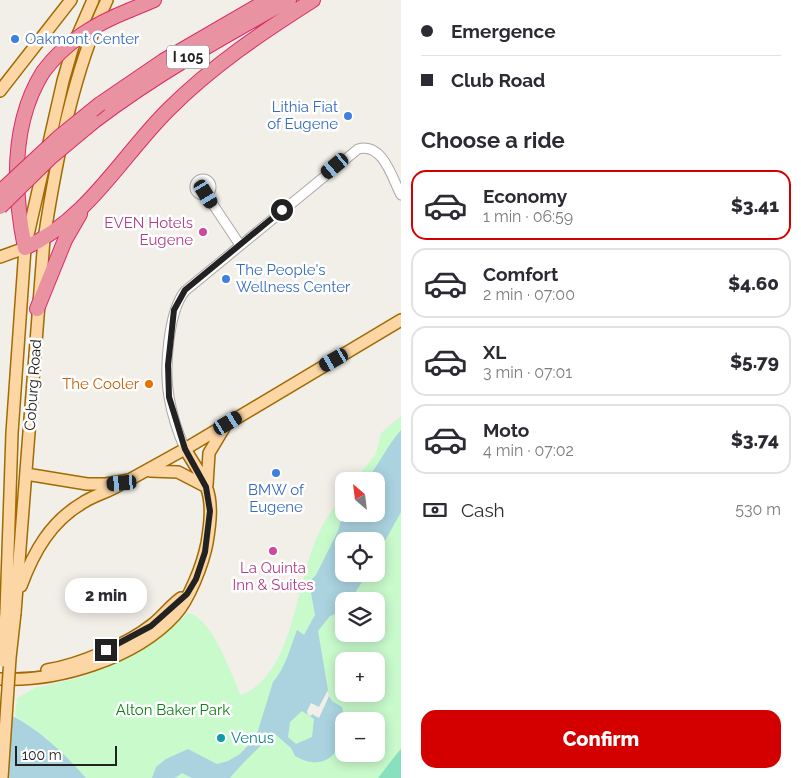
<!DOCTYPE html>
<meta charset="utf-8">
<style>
:root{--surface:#fff;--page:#f7f7f7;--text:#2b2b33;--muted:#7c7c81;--line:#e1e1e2;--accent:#d40000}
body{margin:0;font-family:Raleway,sans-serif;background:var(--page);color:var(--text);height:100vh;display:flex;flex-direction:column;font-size:19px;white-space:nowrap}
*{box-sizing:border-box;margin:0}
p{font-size:16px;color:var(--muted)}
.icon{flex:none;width:28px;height:28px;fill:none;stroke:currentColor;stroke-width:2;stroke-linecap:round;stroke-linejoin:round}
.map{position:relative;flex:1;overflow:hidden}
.drawer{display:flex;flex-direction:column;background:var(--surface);width:400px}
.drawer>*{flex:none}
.guide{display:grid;align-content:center;height:110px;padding:0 20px;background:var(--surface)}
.needle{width:32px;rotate:332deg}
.controls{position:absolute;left:335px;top:472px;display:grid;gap:10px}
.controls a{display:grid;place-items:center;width:50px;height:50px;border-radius:10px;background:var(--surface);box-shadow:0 2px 12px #0003;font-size:25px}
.scale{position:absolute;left:15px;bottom:12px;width:102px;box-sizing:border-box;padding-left:5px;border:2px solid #222;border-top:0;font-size:14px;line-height:18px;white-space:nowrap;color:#222;-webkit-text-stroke:4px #fff;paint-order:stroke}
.end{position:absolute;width:22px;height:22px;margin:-11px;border:6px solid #222;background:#fff;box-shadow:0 0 0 2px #fff}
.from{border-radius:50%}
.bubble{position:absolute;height:35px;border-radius:15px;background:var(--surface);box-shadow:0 2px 12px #0003;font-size:16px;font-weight:800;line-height:35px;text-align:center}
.car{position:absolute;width:15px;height:30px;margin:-15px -8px;border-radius:6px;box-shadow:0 0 4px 1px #0007;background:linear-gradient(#222 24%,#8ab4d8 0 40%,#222 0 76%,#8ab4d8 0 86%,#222 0)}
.guide b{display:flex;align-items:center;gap:18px;height:48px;font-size:19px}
.guide b+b{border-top:1px solid var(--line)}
.guide i{width:12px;height:12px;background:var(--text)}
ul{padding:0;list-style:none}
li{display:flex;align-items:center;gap:15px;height:70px;margin:0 10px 8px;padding:0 10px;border:2px solid var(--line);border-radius:15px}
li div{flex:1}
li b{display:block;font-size:19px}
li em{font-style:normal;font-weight:800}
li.active{border-color:var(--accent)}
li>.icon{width:45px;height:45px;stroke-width:1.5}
h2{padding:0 20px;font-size:22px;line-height:60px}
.pay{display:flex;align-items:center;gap:12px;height:55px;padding:0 20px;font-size:19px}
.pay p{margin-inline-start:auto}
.primary-button{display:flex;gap:10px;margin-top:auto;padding:10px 20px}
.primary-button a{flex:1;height:58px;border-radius:15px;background:var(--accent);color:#fff;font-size:20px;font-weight:800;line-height:58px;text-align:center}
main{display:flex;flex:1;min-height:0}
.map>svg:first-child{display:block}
.park{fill:#c8facc;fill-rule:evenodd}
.pitch{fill:#88e0be}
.water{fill:#aad3df;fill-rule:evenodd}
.pier{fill:#f2efe9}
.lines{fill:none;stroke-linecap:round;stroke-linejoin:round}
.minor-casing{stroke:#a9a9a9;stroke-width:11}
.major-casing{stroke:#a06b00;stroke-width:14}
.highway-casing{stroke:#dc2a67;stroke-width:16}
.minor{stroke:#fff;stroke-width:9}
.major{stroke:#fcd6a4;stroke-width:11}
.highway{stroke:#e892a2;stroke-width:14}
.major-bridge-casing{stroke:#a06b00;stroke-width:14;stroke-linecap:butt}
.highway-bridge-casing{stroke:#dc2a67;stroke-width:16;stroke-linecap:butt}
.major-bridge{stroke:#fcd6a4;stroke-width:11}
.highway-bridge{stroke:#e892a2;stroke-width:14}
.route{stroke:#222;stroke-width:6}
.shop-dot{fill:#3f7fe0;stroke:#fff;stroke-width:2}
.hotel-dot{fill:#d1479c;stroke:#fff;stroke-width:2}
.food-dot{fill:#e8710a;stroke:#fff;stroke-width:2}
.culture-dot{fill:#0f9aa8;stroke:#fff;stroke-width:2}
.labels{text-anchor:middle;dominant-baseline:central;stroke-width:5;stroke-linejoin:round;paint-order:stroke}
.shield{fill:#fff;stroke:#646464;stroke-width:1}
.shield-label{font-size:14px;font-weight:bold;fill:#222}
.shop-label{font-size:15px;fill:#366cbe;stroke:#fff;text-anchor:start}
.hotel-label{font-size:15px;fill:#b23c85;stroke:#fff;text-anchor:end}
.food-label{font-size:15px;fill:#c56008;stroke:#fff;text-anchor:end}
.street-label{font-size:15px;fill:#222;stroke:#fff}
.park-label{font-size:15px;fill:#0c8416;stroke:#fff}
.culture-label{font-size:15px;fill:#0d838f;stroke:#fff;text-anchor:start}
</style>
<main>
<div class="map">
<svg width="401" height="778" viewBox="0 0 401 778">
<rect width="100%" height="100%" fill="#f2efe9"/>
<!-- park -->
<path class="park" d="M 401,416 L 401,778 L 86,778 L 46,738 L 15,716 L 17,698 L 35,688 L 82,677 L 139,652 L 159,639 L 188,613 C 212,617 231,674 241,695 C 291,676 296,591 313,547 C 320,527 331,510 344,494 L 344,514 L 376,514 L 376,481 L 354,481 L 376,454 L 381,433 ZM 344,541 L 376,541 L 376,574 L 344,574 ZM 344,601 L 376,601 L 376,634 L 344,634 ZM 344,661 L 376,661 L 376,694 L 344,694 ZM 344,721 L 376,721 L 376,754 L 344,754 Z"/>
<!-- pitch -->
<path class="pitch" d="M 401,749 L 401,778 L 378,778 L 399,751 Z"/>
<!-- water -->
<path class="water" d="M 401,430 L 401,512 L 376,557 L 376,541 L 344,541 L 344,574 L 367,574 L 350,601 L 344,601 L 344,611 L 330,616 L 318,631 L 329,696 L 332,701 L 342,707 C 351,737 333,778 295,756 L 291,748 L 275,734 C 269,736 234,772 230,778 L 192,778 L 182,773 L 175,778 L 152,778 L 156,767 L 166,759 L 188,749 L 217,764 L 228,761 L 240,754 L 256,737 L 273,682 C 286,667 290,648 297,630 L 304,635 L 315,615 L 309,582 L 316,575 L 338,531 L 344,510 L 344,514 L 376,514 L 376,481 L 366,481 C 379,464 387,446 401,430 ZM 302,711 L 314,719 L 312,737 L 296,744 L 288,737 L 290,722 Z
M 0,710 C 35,725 61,750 86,778 L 0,778 Z"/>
<!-- pier -->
<path class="pier" d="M 328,690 L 329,696 L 319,718 L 312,714 L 311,716 L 308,715 L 307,711 L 311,703 L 319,707 Z"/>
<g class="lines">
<!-- minor casing -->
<g class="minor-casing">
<path id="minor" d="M195 187a8 8 0 1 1 16 0a8 8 0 1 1-16 0Z
M 206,194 L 240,245
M 185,449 C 178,433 172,415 169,397 C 164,370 168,312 185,291 L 358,149 C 383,142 392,178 401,195"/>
</g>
<!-- major casing -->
<g class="major-casing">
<path id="major" d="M 0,91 L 71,0
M 0,257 L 25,248
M 150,471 L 178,472 L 205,486
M 26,474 L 87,484 L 106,484 L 129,480 L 185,449 L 401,320
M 207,485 L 209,453 L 224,428
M 21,586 C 34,551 51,521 84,502 C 95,495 108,492 119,485
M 6,612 L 12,433 L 25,248 L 63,81 L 73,46 L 93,0
M 15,613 L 44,239 C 56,162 73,71 107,0
M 47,670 C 79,665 128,644 153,624 C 163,616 171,605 181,598
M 0,679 C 57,682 135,659 175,615 C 189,600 203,564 207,543 C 210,525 213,503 206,486 C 201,473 192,461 185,449"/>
</g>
<!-- highway casing -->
<g class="highway-casing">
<path id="highway" d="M 130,10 L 154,0
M 43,72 C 11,123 13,189 25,248 C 88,219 121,157 168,110 C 212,66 261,33 313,0
M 100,104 L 163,61 L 268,0
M 93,122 C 155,75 221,38 289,0
M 37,309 L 65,240 L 80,214"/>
</g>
<!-- minor -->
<use href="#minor" class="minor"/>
<!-- major -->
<use href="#major" class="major"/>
<!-- highway -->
<use href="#highway" class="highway"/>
<!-- major-bridge casing -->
<g class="major-bridge-casing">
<path id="major-bridge" d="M 2,661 L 6,612
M 2,778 L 10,658 L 15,613"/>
</g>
<!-- highway-bridge casing -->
<g class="highway-bridge-casing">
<path id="highway-bridge" d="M 43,72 C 66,41 95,24 130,10
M 0,192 L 58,138 L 100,104
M 0,207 L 51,157 L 93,122"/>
</g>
<!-- major-bridge -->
<use href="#major-bridge" class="major-bridge"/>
<!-- highway-bridge -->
<use href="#highway-bridge" class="highway-bridge"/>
</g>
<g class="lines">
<!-- route -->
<path class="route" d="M 106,650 L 151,626 L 187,594 L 196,579 L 205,552 L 210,511 L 206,487 L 185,449 L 169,397 L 168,365 L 174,310 L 185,290 L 282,210"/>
</g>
<!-- markers -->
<g class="shop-dot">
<circle cx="15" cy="39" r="5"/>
<circle cx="348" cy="116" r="5"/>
<circle cx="226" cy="279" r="5"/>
<circle cx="276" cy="473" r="5"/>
</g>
<g class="hotel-dot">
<circle cx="203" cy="232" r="5"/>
<circle cx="273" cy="551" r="5"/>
</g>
<circle class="food-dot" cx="149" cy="384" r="5"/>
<circle class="culture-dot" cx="221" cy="738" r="5"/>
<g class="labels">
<!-- shield labels -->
<rect class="shield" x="167" y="45.5" width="42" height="23" rx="4"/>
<g class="shield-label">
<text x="188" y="57">I 105</text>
</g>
<!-- shop labels -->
<g class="shop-label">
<text x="25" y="39">Oakmont Center</text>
<text x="338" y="107" text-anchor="end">Lithia Fiat<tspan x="338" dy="17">of Eugene</tspan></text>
<text x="236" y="270">The People's<tspan x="236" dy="17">Wellness Center</tspan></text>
<text x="276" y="490" text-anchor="middle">BMW of<tspan x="276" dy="17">Eugene</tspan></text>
</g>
<!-- hotel labels -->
<g class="hotel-label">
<text x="193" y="223">EVEN Hotels<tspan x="193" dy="17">Eugene</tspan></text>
<text x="273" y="568" text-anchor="middle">La Quinta<tspan x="273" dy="17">Inn &amp; Suites</tspan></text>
</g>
<!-- food labels -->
<g class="food-label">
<text x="139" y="384">The Cooler</text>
</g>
<!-- street labels -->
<g class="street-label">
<text transform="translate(33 385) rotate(-86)">Coburg Road</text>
</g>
<!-- park labels -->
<g class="park-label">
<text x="173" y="710">Alton Baker Park</text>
</g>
<!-- culture labels -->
<g class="culture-label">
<text x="231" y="738">Venus</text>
</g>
</g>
</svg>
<div class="controls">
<a><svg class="needle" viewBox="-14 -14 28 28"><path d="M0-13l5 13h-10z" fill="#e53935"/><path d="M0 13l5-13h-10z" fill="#7c7c81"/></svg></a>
<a><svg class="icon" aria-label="locate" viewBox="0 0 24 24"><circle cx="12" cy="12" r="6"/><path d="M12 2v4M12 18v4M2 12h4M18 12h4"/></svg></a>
<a><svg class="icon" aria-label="layers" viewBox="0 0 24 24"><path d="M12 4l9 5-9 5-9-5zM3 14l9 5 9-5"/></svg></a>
<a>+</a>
<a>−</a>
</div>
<div class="scale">100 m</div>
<i class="end from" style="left:282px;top:210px"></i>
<i class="end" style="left:106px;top:650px"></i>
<div class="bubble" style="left:65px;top:578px;width:82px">2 min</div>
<i class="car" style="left:335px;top:166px;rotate:230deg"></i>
<i class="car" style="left:206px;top:194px;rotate:149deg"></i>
<i class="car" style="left:334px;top:360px;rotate:240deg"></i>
<i class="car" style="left:228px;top:423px;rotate:59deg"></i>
<i class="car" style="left:122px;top:483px;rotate:265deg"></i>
</div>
<section class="drawer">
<div class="guide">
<b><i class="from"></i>Emergence</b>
<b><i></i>Club Road</b>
</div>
<h2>Choose a ride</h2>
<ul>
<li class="active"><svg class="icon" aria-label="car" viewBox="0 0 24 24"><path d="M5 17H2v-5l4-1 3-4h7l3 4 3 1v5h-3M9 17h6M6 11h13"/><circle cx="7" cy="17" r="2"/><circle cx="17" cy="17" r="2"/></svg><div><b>Economy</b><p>1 min · 06:59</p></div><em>$3.41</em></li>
<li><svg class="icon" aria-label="car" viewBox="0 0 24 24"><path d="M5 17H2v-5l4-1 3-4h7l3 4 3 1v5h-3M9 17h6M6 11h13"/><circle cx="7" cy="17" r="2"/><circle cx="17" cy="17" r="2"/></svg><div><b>Comfort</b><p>2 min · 07:00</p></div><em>$4.60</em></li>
<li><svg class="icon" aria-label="car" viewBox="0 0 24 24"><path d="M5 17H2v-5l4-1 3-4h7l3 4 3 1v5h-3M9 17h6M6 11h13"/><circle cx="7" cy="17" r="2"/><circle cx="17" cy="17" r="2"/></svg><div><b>XL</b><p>3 min · 07:01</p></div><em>$5.79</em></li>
<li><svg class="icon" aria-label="car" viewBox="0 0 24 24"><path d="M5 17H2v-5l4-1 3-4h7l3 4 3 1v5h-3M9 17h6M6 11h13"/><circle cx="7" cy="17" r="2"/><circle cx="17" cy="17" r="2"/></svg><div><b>Moto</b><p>4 min · 07:02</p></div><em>$3.74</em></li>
</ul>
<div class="pay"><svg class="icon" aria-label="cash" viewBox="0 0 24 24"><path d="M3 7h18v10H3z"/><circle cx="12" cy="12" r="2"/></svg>Cash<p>530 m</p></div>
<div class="primary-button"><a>Confirm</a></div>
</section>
</main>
